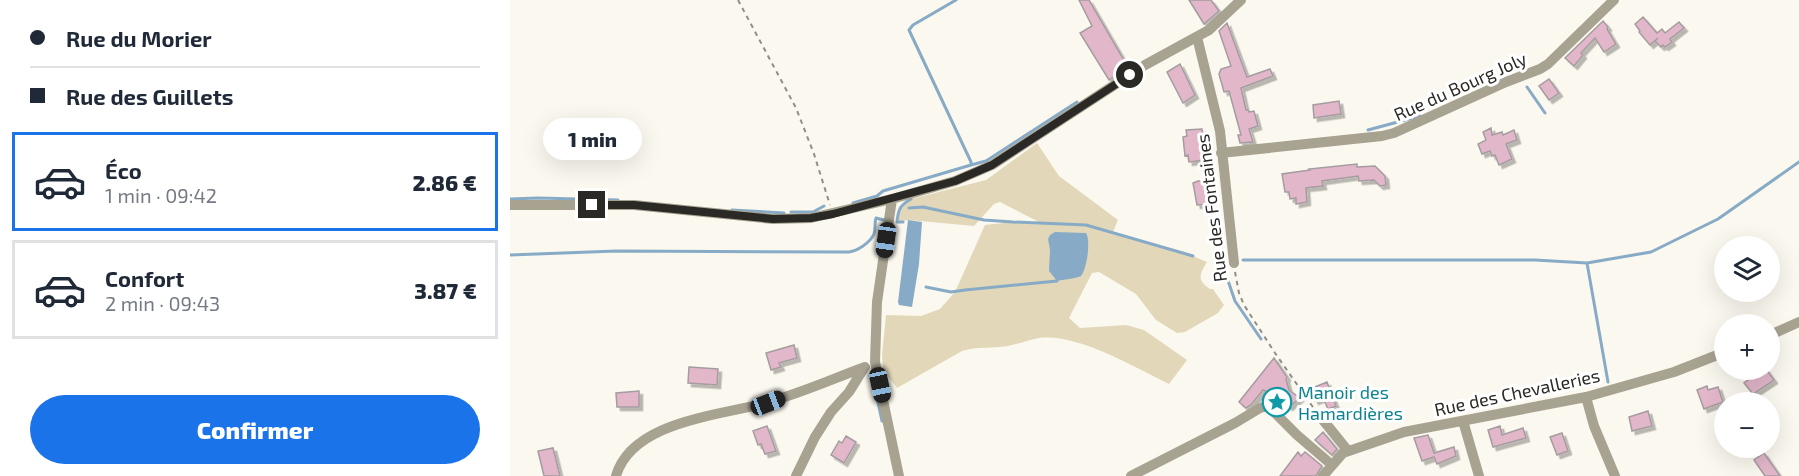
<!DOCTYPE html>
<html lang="fr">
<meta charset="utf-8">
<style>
:root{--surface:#fff;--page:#f2f2f3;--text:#1f2937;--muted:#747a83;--line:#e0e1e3;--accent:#1a73e8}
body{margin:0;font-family:"Exo 2",sans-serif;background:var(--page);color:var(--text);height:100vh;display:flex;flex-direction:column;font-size:22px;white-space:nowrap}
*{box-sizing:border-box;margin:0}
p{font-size:20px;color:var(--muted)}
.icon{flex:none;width:33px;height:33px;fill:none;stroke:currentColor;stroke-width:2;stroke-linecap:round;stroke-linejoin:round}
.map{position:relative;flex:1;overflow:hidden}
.panel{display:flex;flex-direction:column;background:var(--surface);width:510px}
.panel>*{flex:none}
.guide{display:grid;align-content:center;height:132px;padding:0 30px;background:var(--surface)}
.fabs{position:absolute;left:1204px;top:236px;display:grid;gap:12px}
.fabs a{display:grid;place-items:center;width:66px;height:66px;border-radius:50%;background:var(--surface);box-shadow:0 6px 24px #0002;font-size:30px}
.end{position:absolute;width:27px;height:27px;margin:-14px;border:8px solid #2a2926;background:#fff;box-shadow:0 0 0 3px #fff}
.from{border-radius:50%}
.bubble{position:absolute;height:42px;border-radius:21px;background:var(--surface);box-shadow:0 6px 24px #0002;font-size:20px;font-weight:800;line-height:42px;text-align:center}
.car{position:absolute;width:18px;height:36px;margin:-18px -9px;border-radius:8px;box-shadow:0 0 4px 2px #0007;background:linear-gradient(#222 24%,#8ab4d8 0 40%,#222 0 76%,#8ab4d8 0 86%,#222 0)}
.guide b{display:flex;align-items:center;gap:21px;height:57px;font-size:22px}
.guide b+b{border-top:2px solid var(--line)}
.guide i{width:15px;height:15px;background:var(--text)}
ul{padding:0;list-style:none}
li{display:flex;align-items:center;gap:18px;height:99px;margin:0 12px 9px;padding:0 18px;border:3px solid var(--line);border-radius:0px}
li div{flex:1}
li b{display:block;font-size:22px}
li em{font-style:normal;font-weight:800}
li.active{border-color:var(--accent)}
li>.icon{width:54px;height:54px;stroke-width:1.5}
.action{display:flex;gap:12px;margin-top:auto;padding:12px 30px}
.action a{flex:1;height:69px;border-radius:36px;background:var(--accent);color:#fff;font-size:24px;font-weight:800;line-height:69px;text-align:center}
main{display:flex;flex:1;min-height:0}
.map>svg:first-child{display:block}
.green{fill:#e2d8b9}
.water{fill:#87abc6}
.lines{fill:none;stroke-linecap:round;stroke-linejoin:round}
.stream{stroke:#87abc6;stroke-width:3}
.building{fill:#e2b7c9;stroke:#a59ca0;stroke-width:1.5;filter:url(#shadow)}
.path{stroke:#908e88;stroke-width:2;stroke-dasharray:4.5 4.5;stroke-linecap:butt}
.minor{stroke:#a8a391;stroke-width:10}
.route{stroke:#2a2926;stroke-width:8}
.labels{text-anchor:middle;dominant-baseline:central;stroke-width:6;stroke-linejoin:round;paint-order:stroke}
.street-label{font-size:18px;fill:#2a2926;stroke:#fff}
.culture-label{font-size:18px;fill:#0d838f;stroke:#fff;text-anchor:start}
</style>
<main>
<section class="panel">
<div class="guide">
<b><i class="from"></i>Rue du Morier</b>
<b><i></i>Rue des Guillets</b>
</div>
<ul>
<li class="active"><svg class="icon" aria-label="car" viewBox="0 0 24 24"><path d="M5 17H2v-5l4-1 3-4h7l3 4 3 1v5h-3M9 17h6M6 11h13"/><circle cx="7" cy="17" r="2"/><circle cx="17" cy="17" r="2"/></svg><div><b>Éco</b><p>1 min · 09:42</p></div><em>2.86 €</em></li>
<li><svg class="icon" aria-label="car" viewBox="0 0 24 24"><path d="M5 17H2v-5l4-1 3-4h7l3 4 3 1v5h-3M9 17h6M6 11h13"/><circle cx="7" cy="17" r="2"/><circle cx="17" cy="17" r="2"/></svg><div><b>Confort</b><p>2 min · 09:43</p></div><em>3.87 €</em></li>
</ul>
<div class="action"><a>Confirmer</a></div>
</section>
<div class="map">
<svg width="1289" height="476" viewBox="0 0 1289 476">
<defs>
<filter id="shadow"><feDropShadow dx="3.5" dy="3.5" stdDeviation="0" flood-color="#0004"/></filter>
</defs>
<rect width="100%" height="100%" fill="#fbf8ef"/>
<!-- green -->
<path class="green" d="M 527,143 L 549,176 L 608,220 L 602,234 L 683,256 L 697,262 C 689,275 687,280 700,289 L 703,289 L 714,305 L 708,313 L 675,332 L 667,333 L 646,320 L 626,294 L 589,272 L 582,273 L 559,318 L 570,328 L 616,325 L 634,330 L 677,360 L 659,384 C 624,367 567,333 529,338 C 519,340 508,344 498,346 C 482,349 467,346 452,351 L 387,388 L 373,370 L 372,355 L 376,315 L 411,316 L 430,309 L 445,292 L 475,225 L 503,222 L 531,223 L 490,202 L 484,204 L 464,226 L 399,220 L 387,222 C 388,210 390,205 401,199 L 476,180 Z"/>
<!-- water -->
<path class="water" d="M 398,220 L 412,222 L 409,264 L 402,307 L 389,305 L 388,302 Z
M 545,232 L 576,233 C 581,240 577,269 571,276 C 569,278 551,280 547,281 L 539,271 L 540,250 L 538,239 L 540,235 Z"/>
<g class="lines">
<!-- stream -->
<path class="stream" d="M 1017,87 L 1035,113
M 858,130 L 910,116
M 461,165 L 476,161 L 567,102
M 0,199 L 28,198 L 108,200
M 343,203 L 367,196 L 373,191 L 461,165 L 461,162 L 399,30 L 403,25 L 446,0
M 399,208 L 413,207 L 474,220 L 503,222 L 576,225 L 683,256
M 222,210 L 274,213
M 281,212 L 303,212 L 314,206
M 393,222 L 387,222 C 388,210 390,205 401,199
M 0,255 L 106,251 L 339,252 C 347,251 360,243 364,234 C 366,229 364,223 366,218 L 374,220
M 733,260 L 1025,260 L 1077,263 L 1141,252 L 1208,219 L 1289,162
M 1077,263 L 1098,382
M 714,269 L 725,301 L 751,339
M 416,287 L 441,292 L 455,290 L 547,281
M 360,376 L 365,389 L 372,421"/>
</g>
<!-- building -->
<path class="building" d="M 569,0 L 579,0 L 618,67 L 599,80 L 570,33 L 582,26 Z
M 679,0 L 701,0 L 709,11 L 694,24 Z
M 1133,17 L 1147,33 L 1152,29 L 1155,33 L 1169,22 L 1174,28 L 1160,39 L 1162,42 L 1155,47 L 1153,45 L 1151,47 L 1145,41 L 1148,38 L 1140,45 L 1129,32 L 1130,31 L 1125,24 Z
M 1093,21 L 1098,27 L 1097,29 L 1106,44 L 1094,52 L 1085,38 L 1071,53 L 1073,55 L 1064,66 L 1055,58 Z
M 717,23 L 737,77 L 760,69 L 763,76 L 731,88 L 736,110 L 738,110 L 739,112 L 744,111 L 748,126 L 739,129 L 743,142 L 730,143 L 728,135 L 731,135 L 719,91 L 714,92 L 709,74 L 711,69 L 721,66 L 709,31 Z
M 670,64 L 685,95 L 673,103 L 657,72 Z
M 1039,79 L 1049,93 L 1039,100 L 1029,86 Z
M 829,101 L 831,114 L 804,118 L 803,105 Z
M 981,128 L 982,135 L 992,132 L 993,135 L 1004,130 L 1007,140 L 996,144 L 1002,159 L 989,165 L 985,155 L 982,156 L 980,151 L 972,154 L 968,144 L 976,140 L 973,132 Z
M 692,129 L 695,160 L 679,162 L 678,155 L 675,156 L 673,137 L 677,136 L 676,130 Z
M 847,164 L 847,167 L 865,166 L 875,176 L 876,185 L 870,186 L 864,180 L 849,181 L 848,176 L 812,181 L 813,186 L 796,188 L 797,202 L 786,204 L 786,198 L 780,199 L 779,192 L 775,192 L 772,174 L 800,170 L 799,169 Z
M 688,181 L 698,181 L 700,204 L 687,205 L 683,183 Z
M 284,345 L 287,358 L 269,363 L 271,367 L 261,370 L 256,353 Z
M 764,358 L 777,377 L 776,379 L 779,390 L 790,398 L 779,407 L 763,394 L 753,390 L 741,405 L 736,408 L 729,402 Z
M 179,367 L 208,369 L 207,385 L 178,383 Z
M 1253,369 L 1256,369 L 1264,380 L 1243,394 L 1234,383 Z
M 817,382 L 826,406 L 818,409 L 813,398 L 805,401 L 800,389 Z
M 1197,386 L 1198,390 L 1208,387 L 1213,402 L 1194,409 L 1187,390 Z
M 129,391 L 129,407 L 107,407 L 106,393 Z
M 1138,411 L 1142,426 L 1122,431 L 1119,417 Z
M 257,426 L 266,451 L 255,454 L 251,444 L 248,445 L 243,431 Z
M 990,426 L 992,435 L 1013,428 L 1016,438 L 983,447 L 978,430 Z
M 813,432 L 827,449 L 822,455 L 805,440 Z
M 1052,433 L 1058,451 L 1047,455 L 1040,437 Z
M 918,435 L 924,453 L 944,447 L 946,456 L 927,464 L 924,457 L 912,461 L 904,438 Z
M 336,436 L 346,442 L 334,463 L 321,455 L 329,441 L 332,443 Z
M 43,448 L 50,476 L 34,476 L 28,451 Z
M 788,452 L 791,456 L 795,452 L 812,466 L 806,476 L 770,476 Z
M 1254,453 L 1270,476 L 1255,476 L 1244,460 Z"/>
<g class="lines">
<!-- path -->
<path class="path" d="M 228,0 L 286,108 L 304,154 L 320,205
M 725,272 L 729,293 L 734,305 L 765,353 L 807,413"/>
<!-- minor -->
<path class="minor" d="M 687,37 L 710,131 L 724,263
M 711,153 L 872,136 L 884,133 L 996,82 L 1030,69 L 1038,64 L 1104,0
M 382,199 L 367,302 L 365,362 L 389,476
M 0,205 L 124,205 L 263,219 L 301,218 L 382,199 L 445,181 L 482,165 L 635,65 L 699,30 L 731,0
M 1260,335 L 1289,322
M 1076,397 L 1084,426 L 1105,476
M 813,420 L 838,451
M 953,421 L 969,476
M 106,476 C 122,421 209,416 255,403 C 289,394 322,379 355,367
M 286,476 L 305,437 L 321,412 L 339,392 L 354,368
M 621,476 L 725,423 L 750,408 L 758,406 L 787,435 L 822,465
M 813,476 L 833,453 L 894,432 L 1076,397 L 1164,372 L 1215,352"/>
</g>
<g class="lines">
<!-- route -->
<path class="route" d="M 82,205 L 124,205 L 263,219 L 301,218 L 323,214 L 445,181 L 482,165 L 620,75"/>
</g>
<!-- icons -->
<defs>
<g id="sight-ring" transform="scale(1.5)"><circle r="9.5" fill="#fff" stroke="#0f9aa8" stroke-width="1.5"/><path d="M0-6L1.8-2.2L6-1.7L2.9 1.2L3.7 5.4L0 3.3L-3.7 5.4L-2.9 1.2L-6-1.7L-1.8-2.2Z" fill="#0f9aa8"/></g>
</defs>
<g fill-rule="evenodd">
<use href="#sight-ring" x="767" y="402"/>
</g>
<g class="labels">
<!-- street labels -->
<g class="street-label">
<text transform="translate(950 86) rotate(-24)">Rue du Bourg Joly</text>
<text transform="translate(701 208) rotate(-97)">Rue des Fontaines</text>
<text transform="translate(1007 392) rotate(-12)">Rue des Chevalleries</text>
</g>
<!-- culture labels -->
<g class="culture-label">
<text x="788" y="392">Manoir des<tspan x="788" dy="21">Hamardières</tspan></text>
</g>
</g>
</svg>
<div class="fabs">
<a><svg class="icon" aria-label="layers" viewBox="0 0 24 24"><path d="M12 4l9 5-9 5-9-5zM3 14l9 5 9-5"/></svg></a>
<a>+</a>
<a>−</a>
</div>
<i class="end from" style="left:620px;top:75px"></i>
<i class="end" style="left:82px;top:205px"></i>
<div class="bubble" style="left:33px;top:118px;width:99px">1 min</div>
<i class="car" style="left:376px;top:240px;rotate:188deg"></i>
<i class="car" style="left:370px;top:385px;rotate:168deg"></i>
<i class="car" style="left:258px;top:403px;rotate:69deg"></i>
</div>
</main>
